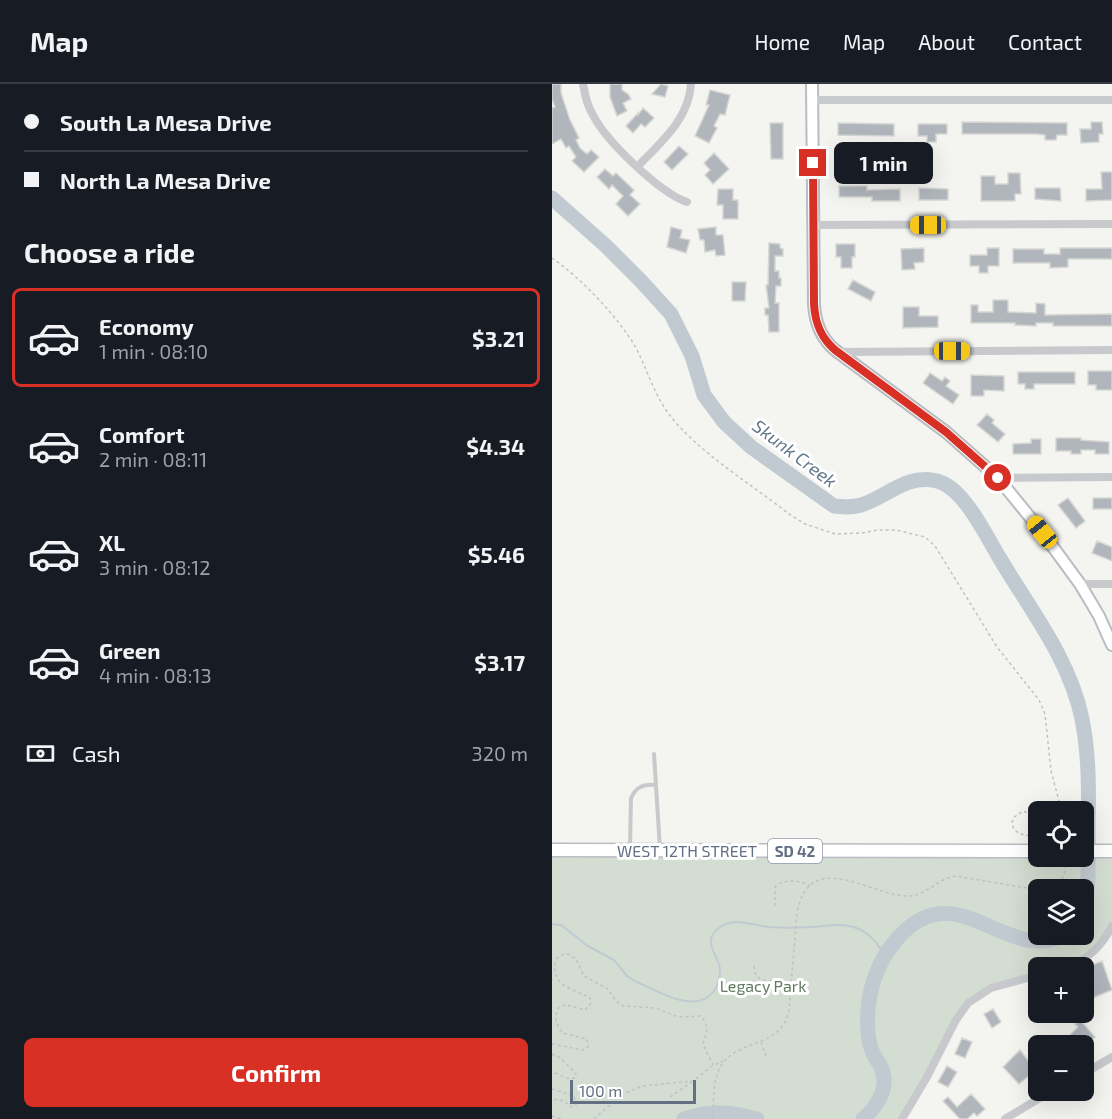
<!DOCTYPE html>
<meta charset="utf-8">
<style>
:root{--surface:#171b24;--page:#242831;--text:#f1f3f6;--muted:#9ea1a6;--line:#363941;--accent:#d93025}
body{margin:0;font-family:"Exo 2",sans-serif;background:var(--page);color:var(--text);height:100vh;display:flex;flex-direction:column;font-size:22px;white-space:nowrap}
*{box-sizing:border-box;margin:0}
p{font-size:20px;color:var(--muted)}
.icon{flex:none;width:33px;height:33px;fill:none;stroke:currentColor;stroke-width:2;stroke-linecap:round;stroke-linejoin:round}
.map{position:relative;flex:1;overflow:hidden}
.drawer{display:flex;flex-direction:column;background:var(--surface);width:552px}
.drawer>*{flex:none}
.guide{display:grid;align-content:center;height:132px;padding:0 24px;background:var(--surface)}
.fabs{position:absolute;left:476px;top:717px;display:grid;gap:12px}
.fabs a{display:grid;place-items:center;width:66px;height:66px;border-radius:9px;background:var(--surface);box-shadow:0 6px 24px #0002;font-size:30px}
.scale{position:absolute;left:18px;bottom:15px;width:126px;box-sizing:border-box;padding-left:6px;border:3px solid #626f84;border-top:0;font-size:16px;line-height:21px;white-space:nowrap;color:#626f84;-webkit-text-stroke:4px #fff;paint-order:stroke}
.end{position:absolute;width:27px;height:27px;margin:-14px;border:8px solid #d93025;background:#fff;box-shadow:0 0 0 3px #fff}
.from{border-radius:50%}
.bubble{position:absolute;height:42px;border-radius:9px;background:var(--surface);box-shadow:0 6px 24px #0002;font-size:20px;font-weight:700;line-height:42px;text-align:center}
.car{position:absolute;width:18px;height:36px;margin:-18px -9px;border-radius:8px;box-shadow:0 0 4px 2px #0007;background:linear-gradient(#f5c518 24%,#345 0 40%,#f5c518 0 76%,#345 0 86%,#f5c518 0)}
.guide b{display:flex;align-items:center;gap:21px;height:57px;font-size:22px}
.guide b+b{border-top:2px solid var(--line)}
.guide i{width:15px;height:15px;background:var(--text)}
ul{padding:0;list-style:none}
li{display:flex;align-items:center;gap:18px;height:99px;margin:0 12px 9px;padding:0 12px;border:3px solid transparent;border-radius:9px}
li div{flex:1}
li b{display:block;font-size:22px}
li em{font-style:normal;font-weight:700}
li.on{border-color:var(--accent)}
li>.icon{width:54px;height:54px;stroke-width:1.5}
h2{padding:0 24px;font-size:27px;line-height:72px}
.pay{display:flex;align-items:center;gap:15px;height:66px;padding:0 24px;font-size:22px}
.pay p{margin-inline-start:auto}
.action{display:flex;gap:12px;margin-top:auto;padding:12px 24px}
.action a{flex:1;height:69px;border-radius:9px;background:var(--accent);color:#fff;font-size:24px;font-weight:700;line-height:69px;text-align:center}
header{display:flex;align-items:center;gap:36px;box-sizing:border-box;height:84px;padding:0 30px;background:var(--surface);border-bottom:2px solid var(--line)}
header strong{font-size:28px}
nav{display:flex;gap:33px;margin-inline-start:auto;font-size:21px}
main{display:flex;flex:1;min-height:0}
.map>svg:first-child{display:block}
.green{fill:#d4ddd1;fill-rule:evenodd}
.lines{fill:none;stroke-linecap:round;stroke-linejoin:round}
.stream{stroke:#c2cad1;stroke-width:2}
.river{stroke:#c2cad1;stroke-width:15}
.building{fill:#b1b6bd;stroke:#d6d6d3;stroke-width:1.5}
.secondary-casing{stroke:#b9bcc1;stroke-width:14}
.primary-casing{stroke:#b9bcc0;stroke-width:15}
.path{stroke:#c0c1c3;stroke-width:1.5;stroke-dasharray:3 3;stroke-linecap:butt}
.lane{stroke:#c7c9cd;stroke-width:4}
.street{stroke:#c7c9cd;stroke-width:8}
.secondary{stroke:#fff;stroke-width:10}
.primary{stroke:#fff;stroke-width:12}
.route{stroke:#d93025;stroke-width:8}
.labels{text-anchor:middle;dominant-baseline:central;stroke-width:6;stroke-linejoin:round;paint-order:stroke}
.shield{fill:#fff;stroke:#919aa9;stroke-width:1.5}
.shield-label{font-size:15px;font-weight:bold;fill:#626f84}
.street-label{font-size:16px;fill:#626f84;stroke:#fff}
.park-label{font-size:16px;fill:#627b61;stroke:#fff}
.water-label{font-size:18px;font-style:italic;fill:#627788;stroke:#fff}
</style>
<header>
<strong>Map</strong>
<nav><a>Home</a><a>Map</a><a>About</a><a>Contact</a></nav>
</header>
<main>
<section class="drawer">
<div class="guide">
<b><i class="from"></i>South La Mesa Drive</b>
<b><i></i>North La Mesa Drive</b>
</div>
<h2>Choose a ride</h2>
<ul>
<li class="on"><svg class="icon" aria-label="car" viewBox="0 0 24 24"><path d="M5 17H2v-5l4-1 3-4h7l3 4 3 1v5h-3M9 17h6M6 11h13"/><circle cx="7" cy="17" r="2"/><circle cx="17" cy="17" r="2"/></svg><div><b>Economy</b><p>1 min · 08:10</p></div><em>$3.21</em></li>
<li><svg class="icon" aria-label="car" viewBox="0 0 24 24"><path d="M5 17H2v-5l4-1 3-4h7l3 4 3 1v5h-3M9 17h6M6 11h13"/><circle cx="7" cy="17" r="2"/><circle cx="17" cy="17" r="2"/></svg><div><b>Comfort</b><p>2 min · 08:11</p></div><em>$4.34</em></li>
<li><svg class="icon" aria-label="car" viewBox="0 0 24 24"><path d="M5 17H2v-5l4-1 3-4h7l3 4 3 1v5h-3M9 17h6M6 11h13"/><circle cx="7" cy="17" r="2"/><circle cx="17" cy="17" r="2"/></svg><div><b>XL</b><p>3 min · 08:12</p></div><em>$5.46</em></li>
<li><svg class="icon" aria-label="car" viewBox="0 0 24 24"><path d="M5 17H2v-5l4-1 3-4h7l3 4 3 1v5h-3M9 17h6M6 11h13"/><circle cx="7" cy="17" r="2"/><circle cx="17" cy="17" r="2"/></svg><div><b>Green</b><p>4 min · 08:13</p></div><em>$3.17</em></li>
</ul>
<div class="pay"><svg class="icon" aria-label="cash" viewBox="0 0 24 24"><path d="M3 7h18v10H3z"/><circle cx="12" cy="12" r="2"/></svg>Cash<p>320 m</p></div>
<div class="action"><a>Confirm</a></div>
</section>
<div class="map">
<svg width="560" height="1035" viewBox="0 0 560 1035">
<rect width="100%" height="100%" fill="#f4f5f1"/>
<!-- green -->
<path class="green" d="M 0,766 L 486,772 L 531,772 L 560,766 L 560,842 L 553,855 L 513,883 L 486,884 L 486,891 L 429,909 L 404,936 L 350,1035 L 0,1035 ZM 486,806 L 531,806 L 531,850 L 486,850 Z"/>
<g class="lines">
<!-- stream -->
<path class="stream" d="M 0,840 L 9,841 L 36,862 L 62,876 L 75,892 L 83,897 C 104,906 144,932 162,907 C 167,900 168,893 168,885 C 166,870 149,857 167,844 C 182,832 199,841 216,843 C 229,844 243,844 257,843 C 270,843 284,839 298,842 C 315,846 323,856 332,870"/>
<!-- river -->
<path class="river" d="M 0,114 L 54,162 L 89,197 L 119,230 L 140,272 L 152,311 L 172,338 L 199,363 L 282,422 C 291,423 299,424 309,421 C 335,413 355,389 385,397 C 412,404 433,450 447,473 C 477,524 518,575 530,635 C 537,670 537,707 536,744 C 536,772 538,802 531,830
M 132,1035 C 157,1026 180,1028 205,1035
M 311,1035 C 326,1022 338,1003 329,983 C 326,977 322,972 320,967 C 315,954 315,940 316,926 C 318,899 327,876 345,855 C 405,786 455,883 514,850"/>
</g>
<!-- building -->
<path class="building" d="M 0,0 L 9,0 L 9,9 L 18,36 L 27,54 L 24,56 L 28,64 L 35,70 L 39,66 L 47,73 L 32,88 L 20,77 L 24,73 L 17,62 L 14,64 L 9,55 L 0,60 L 0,24 L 3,23 L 0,15 Z
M 58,0 L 70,0 L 70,6 L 76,10 L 79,15 L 71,19 L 75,27 L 65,32 L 58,13 Z
M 109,0 L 116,2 L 113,13 L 100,10 Z
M 158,6 L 178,11 L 173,31 L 168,30 L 162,42 L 165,44 L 157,59 L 143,52 L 157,21 L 154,21 Z
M 91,24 L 102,34 L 93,43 L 89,40 L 81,49 L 74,42 L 86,29 L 86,31 Z
M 410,38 L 515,39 L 515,51 L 505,51 L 504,56 L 493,56 L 493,51 L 484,50 L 410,50 Z
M 539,38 L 550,38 L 551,50 L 547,50 L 547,58 L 529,59 L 528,45 L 539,45 Z
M 218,39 L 231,39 L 231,75 L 219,75 Z
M 286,39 L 342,40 L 342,52 L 286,51 Z
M 366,40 L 395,40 L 395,50 L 384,50 L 384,58 L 375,58 L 375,52 L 366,52 Z
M 127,62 L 136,70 L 120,86 L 112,78 Z
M 162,69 L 177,85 L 161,100 L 153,91 L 158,86 L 152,79 Z
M 53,85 L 61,92 L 64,89 L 82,106 L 78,111 L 88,120 L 76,132 L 64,120 L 71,112 L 60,101 L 57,105 L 45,93 Z
M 549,88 L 560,88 L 560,116 L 534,117 L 534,105 L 550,105 Z
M 456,89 L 468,89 L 469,110 L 463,110 L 463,117 L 429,117 L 429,92 L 443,92 L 443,100 L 456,100 Z
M 287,102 L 315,102 L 315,106 L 348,105 L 348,117 L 320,117 L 320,113 L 287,113 Z
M 367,104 L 396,105 L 396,116 L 367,116 Z
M 483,104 L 508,104 L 509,117 L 483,115 Z
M 166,105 L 181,105 L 181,116 L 186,116 L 186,135 L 171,135 L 171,121 L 165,121 Z
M 119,143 L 130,146 L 128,154 L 138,156 L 134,169 L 115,163 Z
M 164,143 L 164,151 L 171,151 L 173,171 L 164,172 L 163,166 L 153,168 L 152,156 L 148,156 L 146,145 Z
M 217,159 L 228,160 L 228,164 L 231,165 L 231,172 L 223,172 L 223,187 L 227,187 L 227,194 L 229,194 L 229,202 L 224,202 L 223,219 L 227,219 L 227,248 L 217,248 L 216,231 L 213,231 L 213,224 L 217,224 L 214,201 L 216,201 Z
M 284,160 L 303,160 L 303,173 L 300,173 L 300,184 L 289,184 L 289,173 L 284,173 Z
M 372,164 L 372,178 L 362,179 L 363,185 L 350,186 L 349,165 Z
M 435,164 L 447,164 L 447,182 L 436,182 L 436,189 L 427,189 L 427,182 L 418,182 L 418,171 L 435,171 Z
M 508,164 L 560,164 L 560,175 L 516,175 L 516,183 L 498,184 L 498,179 L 461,179 L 461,165 L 492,165 L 492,170 L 508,170 Z
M 301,196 L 323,208 L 319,217 L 296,205 Z
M 180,198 L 194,198 L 193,217 L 180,217 Z
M 441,216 L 456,216 L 456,228 L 484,229 L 484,219 L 493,220 L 493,231 L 560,230 L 560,242 L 501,242 L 501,239 L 484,239 L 484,242 L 463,241 L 463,239 L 419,239 L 419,221 L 426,221 L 426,228 L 441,228 Z
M 351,223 L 367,223 L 367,232 L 386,232 L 386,243 L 351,244 Z
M 536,287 L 560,287 L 560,306 L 544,306 L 544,301 L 536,301 Z
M 466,288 L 523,288 L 523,300 L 482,300 L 482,305 L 473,305 L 473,300 L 466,300 Z
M 378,289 L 390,297 L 393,293 L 398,297 L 394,302 L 407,311 L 401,320 L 371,299 Z
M 419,291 L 452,292 L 452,307 L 432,306 L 432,312 L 419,312 Z
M 435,330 L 442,336 L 440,339 L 453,350 L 446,358 L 425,341 Z
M 504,354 L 529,354 L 529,356 L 557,358 L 557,370 L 543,370 L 543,366 L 529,366 L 529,370 L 519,370 L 519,367 L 504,367 Z
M 479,355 L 489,355 L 489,370 L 461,370 L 461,360 L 479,359 Z
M 516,414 L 533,437 L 524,444 L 506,421 Z
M 541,414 L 560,414 L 560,425 L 541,425 Z
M 545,457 L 560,463 L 560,477 L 540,469 Z
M 550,877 L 560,906 L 531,918 L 531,885 Z
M 441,925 L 449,938 L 440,944 L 432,930 Z
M 528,936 L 543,953 L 534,962 L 507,962 L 526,943 L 523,940 Z
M 410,954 L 420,958 L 413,974 L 403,970 Z
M 468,966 L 477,978 L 486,971 L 486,997 L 480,989 L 467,1000 L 451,983 Z
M 395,982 L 405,988 L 396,1003 L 386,998 Z
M 419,1010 L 433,1025 L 425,1032 L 422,1029 L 415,1035 L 408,1035 L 391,1017 L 396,1013 L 405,1023 Z"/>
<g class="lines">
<!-- secondary casing -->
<g class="secondary-casing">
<path id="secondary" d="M 260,0 L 262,220 C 263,238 268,253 283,266 L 394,348 L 446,394 L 490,448 L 528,500 L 547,532 L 560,561"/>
</g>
<!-- primary casing -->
<g class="primary-casing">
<path id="primary" d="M 0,766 L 486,767
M 531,767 L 560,767"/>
</g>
<!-- path -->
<path class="path" d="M 0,174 C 29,194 67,234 84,264 C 95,285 101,307 114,326 C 142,366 198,399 237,430 L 253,440 L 283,450 L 310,449 L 326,446 L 344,446 L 373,453 L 383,462 L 445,563 L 487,616 L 493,630 L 499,687 L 510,728
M 486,733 L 471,727 L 461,734 C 457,751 473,751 486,753
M 496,806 C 512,801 514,787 514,772
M 223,822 L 223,803 C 232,794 248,796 258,802
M 202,882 L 204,892 L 210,896 L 239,899
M 209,958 L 214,972
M 0,960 L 31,966 L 36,963 L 35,955 L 11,949 C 4,941 1,932 7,923 L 14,921 L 33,926 L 39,919 L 38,914 C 25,906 0,903 3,881 C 4,873 9,870 16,870 L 24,875 L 32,892 L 56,905 L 64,917 L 71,922 L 104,924 L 126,933 L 148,932 C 159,942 154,949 151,960 L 161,981
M 0,970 L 9,974 L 24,990 L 23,994 C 13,997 9,989 0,989
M 0,1005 L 22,1012 L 24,1021 L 19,1023 L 12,1017 L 0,1015
M 118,1013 L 140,998
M 0,1032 L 10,1035
M 42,1035 L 69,1011 L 90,1002 L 141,997 L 160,982 L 171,977
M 161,1035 C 162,1020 160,1002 166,988 C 180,952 229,968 237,926 L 245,829 C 257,763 318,811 354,812 C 374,813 385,794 404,792 L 486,806"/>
<!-- lane -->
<path class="lane" d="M 102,670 L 108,765
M 78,763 L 79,714 C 84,703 91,700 104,701"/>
<!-- street -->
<path class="street" d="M 31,0 C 33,11 35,22 41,31 C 54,57 108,109 135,118
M 260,16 L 560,16
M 86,82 C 109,58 137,35 139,0
M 261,141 L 560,140
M 286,268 L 560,266
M 446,394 L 560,393
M 528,500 L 560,500
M 514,884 C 536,875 549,863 560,842
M 531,990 L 560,973
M 350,1035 L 375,993 L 404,936 L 416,919 L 439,904 L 486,891
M 453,1035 L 501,1006"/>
<!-- secondary -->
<use href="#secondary" class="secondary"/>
<!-- primary -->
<use href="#primary" class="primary"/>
</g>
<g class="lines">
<!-- route -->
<path class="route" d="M 261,79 L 262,220 C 263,238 268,253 283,266 L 394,348 L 446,394"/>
</g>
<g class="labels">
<!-- shield labels -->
<rect class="shield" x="216" y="755" width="54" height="24" rx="4.5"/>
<g class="shield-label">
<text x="243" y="767">SD 42</text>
</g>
<!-- street labels -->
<g class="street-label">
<text x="135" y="766">WEST 12TH STREET</text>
</g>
<!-- park labels -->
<g class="park-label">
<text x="211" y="901">Legacy Park</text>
</g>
<!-- water labels -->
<g class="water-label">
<text transform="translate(243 369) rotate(37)">Skunk Creek</text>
</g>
</g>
</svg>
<div class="fabs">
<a><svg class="icon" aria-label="locate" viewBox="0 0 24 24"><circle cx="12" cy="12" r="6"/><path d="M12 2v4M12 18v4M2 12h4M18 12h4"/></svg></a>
<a><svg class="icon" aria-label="layers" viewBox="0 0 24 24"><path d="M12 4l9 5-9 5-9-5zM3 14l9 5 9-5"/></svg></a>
<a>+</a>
<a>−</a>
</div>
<div class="scale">100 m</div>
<i class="end from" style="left:446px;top:394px"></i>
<i class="end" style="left:261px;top:79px"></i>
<div class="bubble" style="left:282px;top:58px;width:99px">1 min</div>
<i class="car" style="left:376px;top:141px;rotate:270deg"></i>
<i class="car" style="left:400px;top:267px;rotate:90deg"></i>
<i class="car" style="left:490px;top:448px;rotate:321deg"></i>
</div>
</main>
